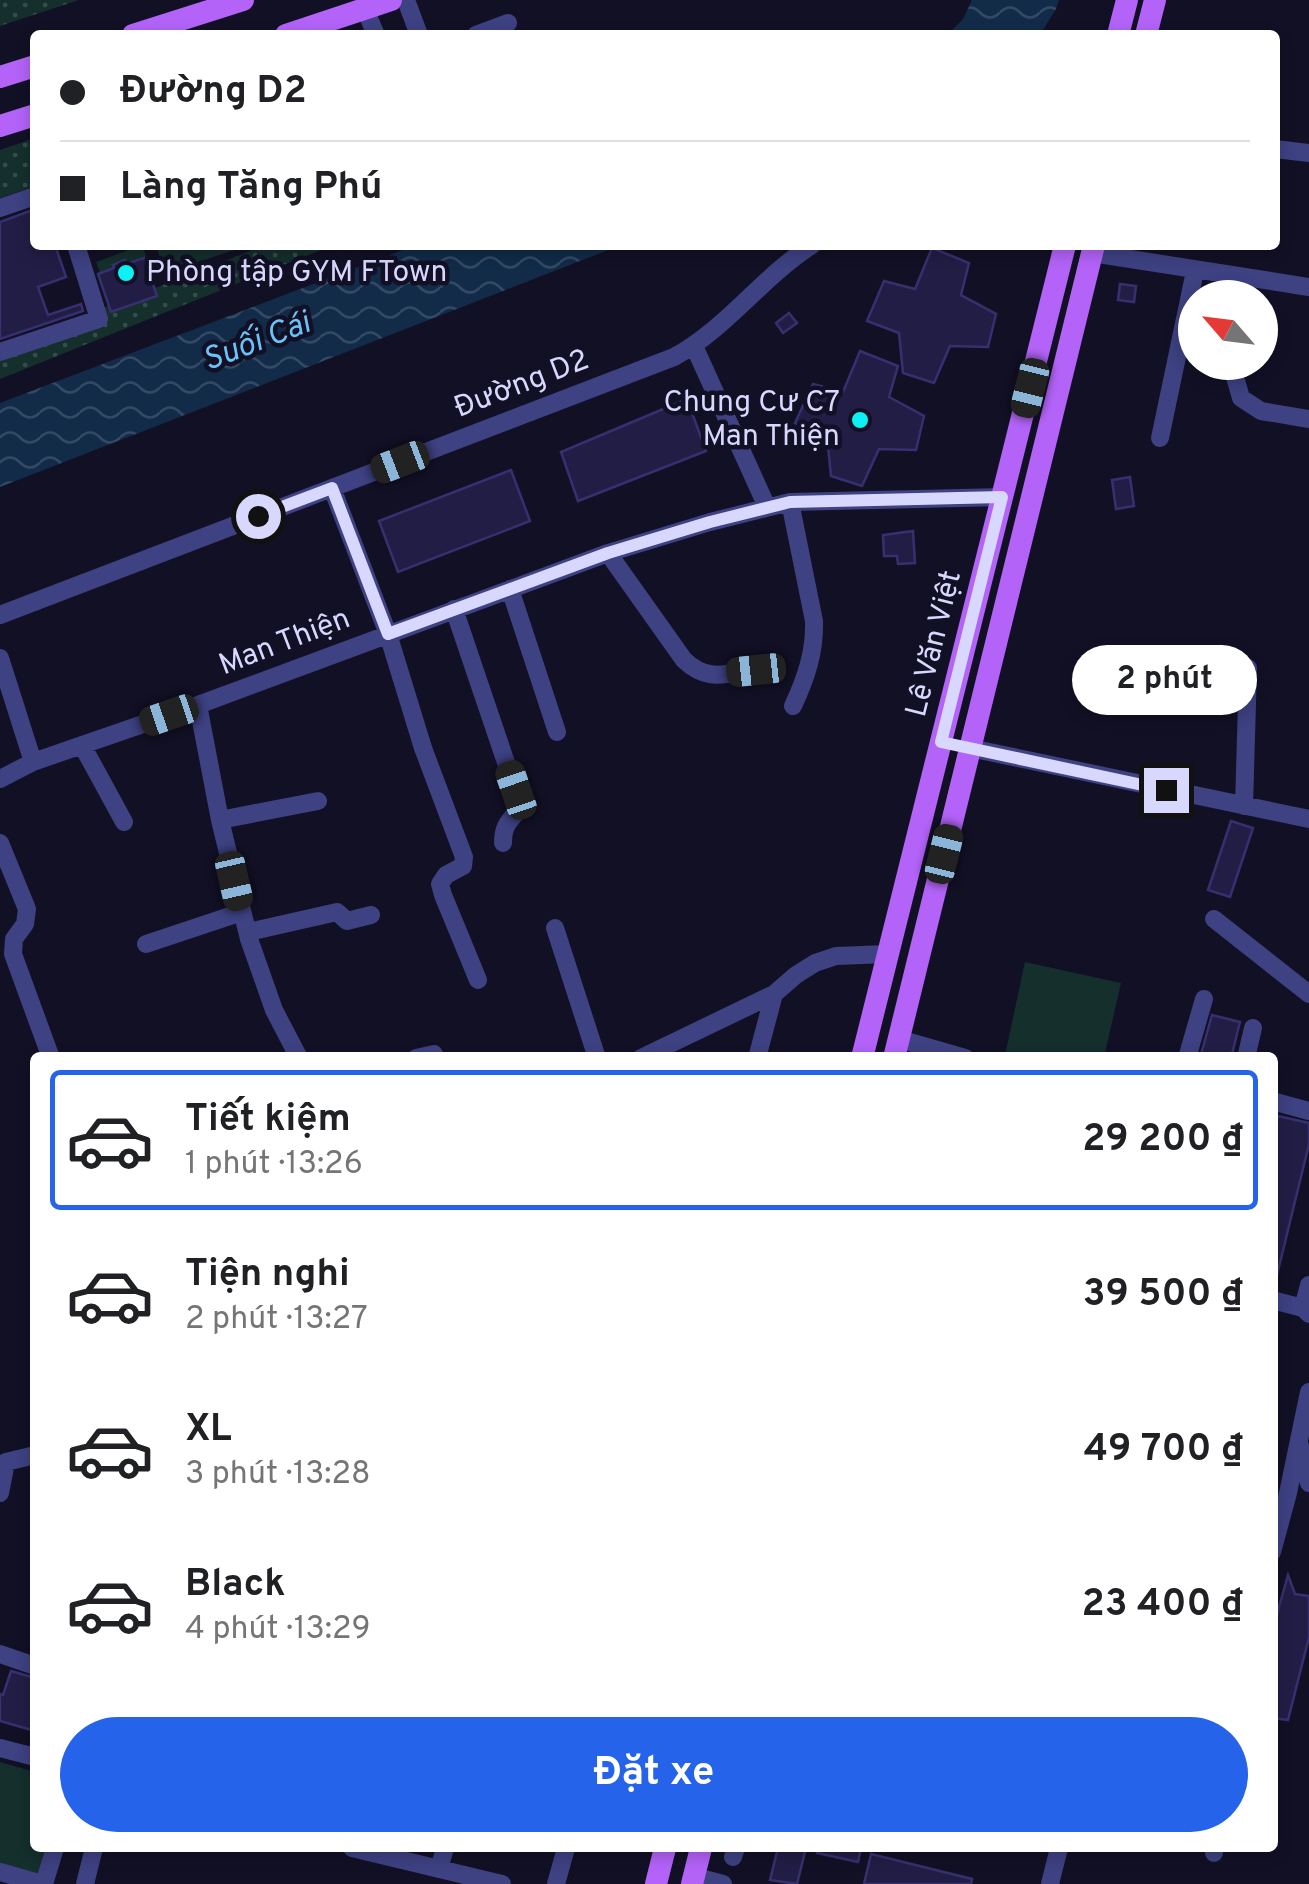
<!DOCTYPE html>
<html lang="vi">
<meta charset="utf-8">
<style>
:root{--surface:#fff;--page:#f2f2f2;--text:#202124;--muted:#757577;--line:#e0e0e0;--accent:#2563eb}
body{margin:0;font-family:Overpass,sans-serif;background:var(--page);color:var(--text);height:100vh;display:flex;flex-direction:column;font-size:38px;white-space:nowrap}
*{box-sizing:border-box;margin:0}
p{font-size:32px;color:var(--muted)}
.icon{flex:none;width:55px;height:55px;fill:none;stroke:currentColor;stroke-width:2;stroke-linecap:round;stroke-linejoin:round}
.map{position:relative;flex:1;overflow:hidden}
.drawer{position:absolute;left:30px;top:1052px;width:1248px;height:800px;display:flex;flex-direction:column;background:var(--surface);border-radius:10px;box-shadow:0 5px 15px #0003}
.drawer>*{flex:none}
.hud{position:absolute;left:30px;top:30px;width:1250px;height:220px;border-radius:10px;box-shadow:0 5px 15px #0003;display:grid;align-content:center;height:220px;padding:0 30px;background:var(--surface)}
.needle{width:65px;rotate:298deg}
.fabs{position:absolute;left:1178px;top:280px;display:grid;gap:20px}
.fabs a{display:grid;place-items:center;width:100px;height:100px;border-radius:50%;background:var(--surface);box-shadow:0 5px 15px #0003;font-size:50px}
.end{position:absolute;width:45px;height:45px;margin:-22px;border:12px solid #d8d7fd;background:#111;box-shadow:0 0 0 5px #111}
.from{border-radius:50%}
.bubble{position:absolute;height:70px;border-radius:35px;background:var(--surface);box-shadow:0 5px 15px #0003;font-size:32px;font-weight:700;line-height:70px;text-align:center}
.car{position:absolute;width:30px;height:60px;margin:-30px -15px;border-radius:12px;box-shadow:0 0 8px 2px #0007;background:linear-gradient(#222 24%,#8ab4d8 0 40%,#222 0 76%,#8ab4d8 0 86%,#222 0)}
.hud b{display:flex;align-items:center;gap:35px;height:95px;font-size:38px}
.hud b+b{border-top:2px solid var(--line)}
.hud i{width:25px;height:25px;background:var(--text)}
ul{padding:18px 0 0;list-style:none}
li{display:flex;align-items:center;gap:30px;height:140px;margin:0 20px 15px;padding:0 10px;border:5px solid transparent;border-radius:10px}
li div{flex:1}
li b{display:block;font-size:38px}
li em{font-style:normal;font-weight:700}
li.on{border-color:var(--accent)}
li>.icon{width:90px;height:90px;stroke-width:1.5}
.button{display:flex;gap:20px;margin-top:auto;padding:20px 30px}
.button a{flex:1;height:115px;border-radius:60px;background:var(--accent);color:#fff;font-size:40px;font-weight:700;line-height:115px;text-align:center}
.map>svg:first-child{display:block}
.grass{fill:url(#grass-dots)}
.park{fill:#142f2c}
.water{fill:url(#water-waves)}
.building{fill:#221d45;stroke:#373070;stroke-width:2.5}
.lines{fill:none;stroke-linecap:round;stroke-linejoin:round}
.minor{stroke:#3e4182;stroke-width:18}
.major{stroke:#b363f8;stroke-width:22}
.route{stroke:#d8d7fd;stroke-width:12}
.poi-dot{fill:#0cf1f3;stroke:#121025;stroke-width:4}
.labels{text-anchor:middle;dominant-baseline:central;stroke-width:9;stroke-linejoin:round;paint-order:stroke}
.poi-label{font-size:30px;fill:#d8d7fd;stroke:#121025;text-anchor:start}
.street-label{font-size:30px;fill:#d8d7fd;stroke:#121025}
.water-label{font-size:32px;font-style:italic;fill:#6ac3f8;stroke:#121025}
</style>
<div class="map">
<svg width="1309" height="1884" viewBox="0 0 1309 1884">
<defs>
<pattern id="grass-dots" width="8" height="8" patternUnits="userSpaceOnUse" patternTransform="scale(2.5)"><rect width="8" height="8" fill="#142f2c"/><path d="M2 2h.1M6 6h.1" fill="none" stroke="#354c4c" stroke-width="1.8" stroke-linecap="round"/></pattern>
<pattern id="water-waves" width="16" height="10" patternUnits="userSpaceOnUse" patternTransform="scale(2.5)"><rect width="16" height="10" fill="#112b49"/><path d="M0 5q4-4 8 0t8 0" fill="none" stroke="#334964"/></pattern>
</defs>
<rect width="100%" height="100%" fill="#121025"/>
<!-- grass -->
<path class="grass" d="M 0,0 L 79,0 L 0,26 Z
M 35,138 L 35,186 L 0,198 L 0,150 Z
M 266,245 L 333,245 L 0,379 L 0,348 Z"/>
<!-- park -->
<path class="park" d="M 142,245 L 156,284 L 109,300 L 96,262 Z
M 156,245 L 249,245 L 165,273 Z
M 1025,962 L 1121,983 L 1104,1057 L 1018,1058 L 1005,1055 Z
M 0,1762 L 35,1772 L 35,1848 L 50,1848 L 42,1878 L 0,1866 Z"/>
<!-- water -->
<path class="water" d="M 972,0 L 1059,0 L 1056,9 L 1040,35 L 947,35 L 963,19 Z
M 416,245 L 621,245 L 0,487 L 0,403 Z"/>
<!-- building -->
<path class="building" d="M 35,209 L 35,245 L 55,245 L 66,277 L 38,287 L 48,315 L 81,304 L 83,311 L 0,339 L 0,222 Z
M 932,248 L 969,263 L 961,295 L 996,314 L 988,347 L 950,346 L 934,383 L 903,373 L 899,333 L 867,321 L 884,281 L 915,289 Z
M 144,258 L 157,296 L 111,312 L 98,274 L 114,268 L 113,265 L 125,260 L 126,264 Z
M 1120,284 L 1136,286 L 1134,302 L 1118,300 Z
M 789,313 L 797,323 L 783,333 L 776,323 Z
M 860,351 L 898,366 L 889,397 L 924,416 L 916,450 L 879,449 L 862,486 L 831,476 L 827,436 L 795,423 L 813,384 L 843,392 Z
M 687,399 L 706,451 L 578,501 L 561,452 Z
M 511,470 L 530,521 L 398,572 L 379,521 Z
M 1130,477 L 1134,506 L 1116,509 L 1112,480 Z
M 913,531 L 915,563 L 898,564 L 897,556 L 884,556 L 883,535 Z
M 1231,821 L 1253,828 L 1230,897 L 1208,890 Z
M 1212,1015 L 1240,1022 L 1231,1058 L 1200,1058 Z
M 1278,1116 L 1309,1123 L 1309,1144 L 1277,1275 L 1272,1274 L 1272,1139 Z
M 1288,1575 L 1295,1594 L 1309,1596 L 1309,1637 L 1288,1720 L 1272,1718 L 1272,1632 Z
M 11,1671 L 35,1678 L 35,1731 L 0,1721 L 0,1694 L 3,1695 Z
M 778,1848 L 806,1848 L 797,1884 L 770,1880 Z
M 817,1848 L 861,1848 L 858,1862 L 817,1853 Z
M 871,1854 L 972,1879 L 971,1884 L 864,1884 Z"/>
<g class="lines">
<!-- minor -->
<path class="minor" d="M 406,0 L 419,35
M 365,9 L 376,35
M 476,35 L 508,23
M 1275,149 L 1309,153
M 0,208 L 35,196
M 1092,253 L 1309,287
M 694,346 L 767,507
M 0,352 L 99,319 L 76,245
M 1237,362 L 1235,377 L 1241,398 L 1261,411 L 1309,419
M 1160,438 L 1195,271
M 332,488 L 388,634 L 423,748 L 464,857 L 463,866 L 446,875 L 440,884 L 443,895 L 478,980
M 790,502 L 814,621 C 815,652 806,678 793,706
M 608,553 L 684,660 C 708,683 726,673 756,670
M 510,589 L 557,732
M 454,609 L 519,801 C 518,821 503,816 503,843
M 0,615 L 674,357 C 726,329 762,277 812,245
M 0,658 L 33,762
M 198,705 L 220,820 L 249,939 L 274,1010 L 299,1058
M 82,745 L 124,822
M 970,748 L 1309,819
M 0,779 L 33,762 L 198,705 L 608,553 L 710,522 L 790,502 L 1002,497
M 1244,806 L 1248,668
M 220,820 L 318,801
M 0,843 L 27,909 L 25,924 L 14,939 L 13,954 L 51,1058
M 1214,919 L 1309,994
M 555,928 L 597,1058
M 248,932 L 337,912 L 347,921 L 371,915
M 146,944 L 242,912
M 899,1039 L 965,1058
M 416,1058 L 434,1054
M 641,1058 L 774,994 L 796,975 L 815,963 L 836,956 L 888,954
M 757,1058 L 774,994
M 1187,1058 L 1204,999
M 1246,1058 L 1253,1028
M 1272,1101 L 1309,1111
M 1272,1300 L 1303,1308 L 1309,1314
M 1303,1308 L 1309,1285
M 1300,1446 L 1309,1483
M 0,1493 L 6,1462 L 35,1455
M 1272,1552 L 1288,1493 L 1309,1392
M 0,1654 L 35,1666
M 0,1748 L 35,1757
M 352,1848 L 502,1884
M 1214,1848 L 1214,1853
M 733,1857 L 736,1848
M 439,1869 L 445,1848
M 0,1872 L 42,1884
M 693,1876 L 723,1884
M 44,1884 L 55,1848
M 85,1884 L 94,1848
M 556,1884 L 566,1848
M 1050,1884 L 1059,1848"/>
<!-- major -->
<path class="major" d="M 133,35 L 243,0
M 286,35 L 391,0
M 1118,35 L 1127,0
M 1146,35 L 1155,0
M 0,77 L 35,66
M 0,126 L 35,115
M 862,1058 L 1065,245
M 894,1058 L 1094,245
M 656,1884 L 665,1848
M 692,1884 L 701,1848"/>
</g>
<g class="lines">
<!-- route -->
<path class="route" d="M 258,516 L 332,488 L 388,634 L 608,553 L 710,522 L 790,502 L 1002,497 L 941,742 L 1166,790"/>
</g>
<!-- markers -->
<g class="poi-dot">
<circle cx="126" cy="273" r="10"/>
<circle cx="860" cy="420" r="10"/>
</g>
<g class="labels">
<!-- poi labels -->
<g class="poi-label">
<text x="146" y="273">Phòng tập GYM FTown</text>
<text x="840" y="403" text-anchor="end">Chung Cư C7<tspan x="840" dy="34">Man Thiện</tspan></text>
</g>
<!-- street labels -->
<g class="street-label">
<text transform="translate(522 385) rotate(-21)">Đường D2</text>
<text transform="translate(285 643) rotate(-21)">Man Thiện</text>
<text transform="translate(935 644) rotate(-76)">Lê Văn Việt</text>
</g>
<!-- water labels -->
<g class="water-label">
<text transform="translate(257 343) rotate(-21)">Suối Cái</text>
</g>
</g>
</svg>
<div class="fabs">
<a><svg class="needle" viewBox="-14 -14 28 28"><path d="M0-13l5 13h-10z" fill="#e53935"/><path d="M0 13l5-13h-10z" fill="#757577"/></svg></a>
</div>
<i class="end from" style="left:258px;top:516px"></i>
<i class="end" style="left:1166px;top:790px"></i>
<div class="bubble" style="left:1072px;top:645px;width:185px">2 phút</div>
<i class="car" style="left:1030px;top:388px;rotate:194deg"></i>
<i class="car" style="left:400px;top:462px;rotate:249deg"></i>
<i class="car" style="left:756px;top:670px;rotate:264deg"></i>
<i class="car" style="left:169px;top:715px;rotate:251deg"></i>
<i class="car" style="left:516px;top:790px;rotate:341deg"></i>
<i class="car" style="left:944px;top:854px;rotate:14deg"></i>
<i class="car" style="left:234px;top:881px;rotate:167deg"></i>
<div class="hud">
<b><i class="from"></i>Đường D2</b>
<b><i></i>Làng Tăng Phú</b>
</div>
<section class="drawer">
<ul>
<li class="on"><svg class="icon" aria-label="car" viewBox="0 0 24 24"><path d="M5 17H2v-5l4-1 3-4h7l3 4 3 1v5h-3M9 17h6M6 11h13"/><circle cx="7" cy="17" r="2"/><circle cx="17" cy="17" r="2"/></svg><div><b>Tiết kiệm</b><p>1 phút · 13:26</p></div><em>29 200 ₫</em></li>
<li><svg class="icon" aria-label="car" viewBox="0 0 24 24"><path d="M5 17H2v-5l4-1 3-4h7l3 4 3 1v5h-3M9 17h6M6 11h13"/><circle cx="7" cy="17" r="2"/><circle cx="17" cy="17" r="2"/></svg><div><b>Tiện nghi</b><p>2 phút · 13:27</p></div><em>39 500 ₫</em></li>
<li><svg class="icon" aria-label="car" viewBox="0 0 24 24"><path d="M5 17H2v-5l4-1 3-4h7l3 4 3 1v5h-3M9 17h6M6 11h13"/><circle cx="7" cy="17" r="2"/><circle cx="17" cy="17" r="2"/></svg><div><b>XL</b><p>3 phút · 13:28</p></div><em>49 700 ₫</em></li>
<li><svg class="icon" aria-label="car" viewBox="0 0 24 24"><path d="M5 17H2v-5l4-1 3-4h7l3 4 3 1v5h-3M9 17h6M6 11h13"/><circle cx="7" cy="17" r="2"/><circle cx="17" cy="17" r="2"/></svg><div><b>Black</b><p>4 phút · 13:29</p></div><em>23 400 ₫</em></li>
</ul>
<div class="button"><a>Đặt xe</a></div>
</section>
</div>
